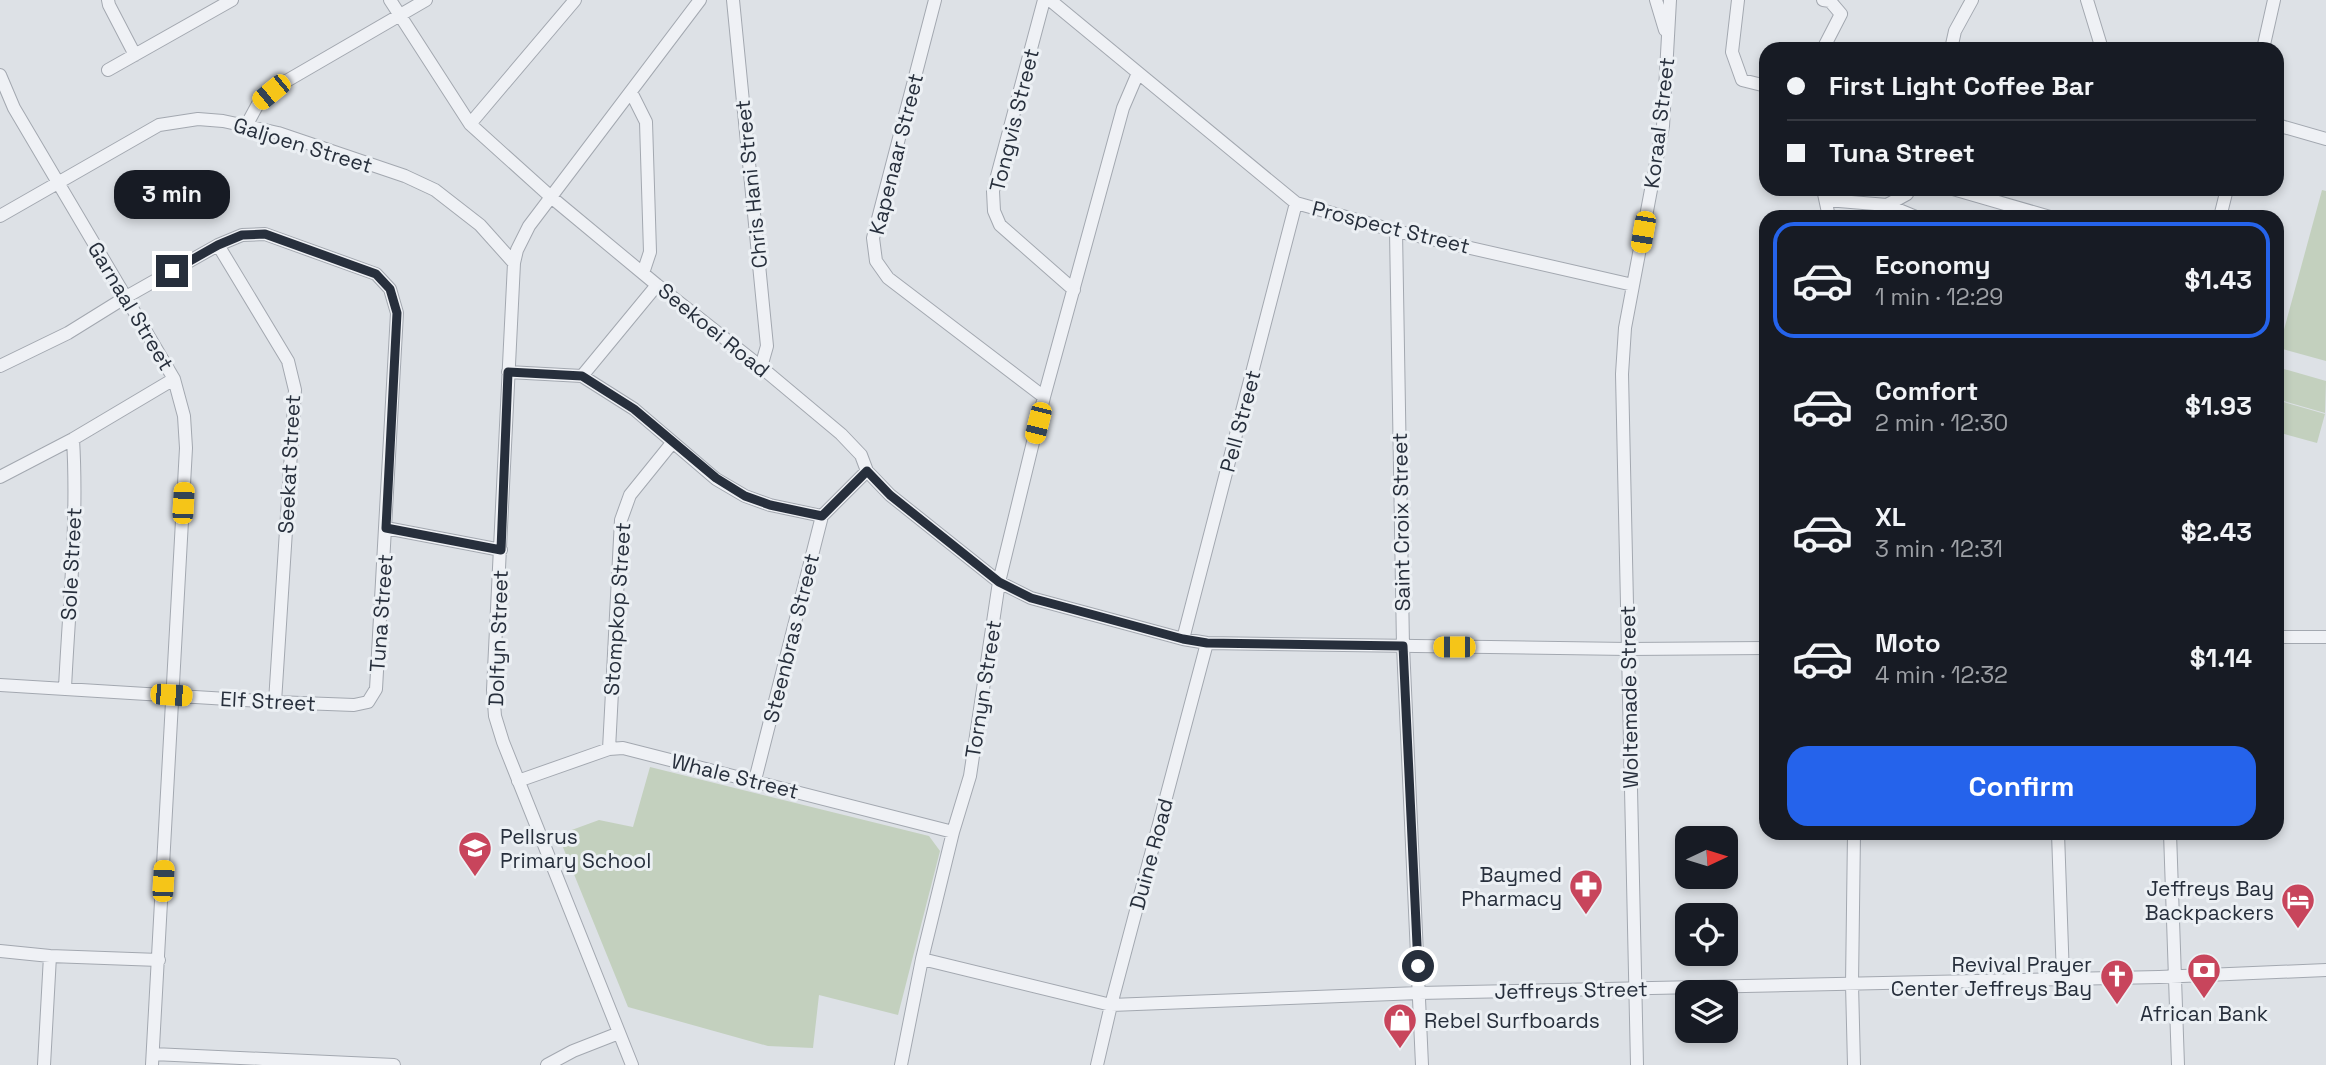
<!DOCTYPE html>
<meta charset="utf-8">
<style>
:root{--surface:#171b24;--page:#242831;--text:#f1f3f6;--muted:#9ea1a6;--line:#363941;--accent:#2563eb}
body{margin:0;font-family:"Space Grotesk",sans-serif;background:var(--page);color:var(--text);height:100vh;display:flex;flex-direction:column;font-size:26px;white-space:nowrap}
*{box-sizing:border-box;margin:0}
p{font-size:23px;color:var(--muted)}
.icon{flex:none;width:38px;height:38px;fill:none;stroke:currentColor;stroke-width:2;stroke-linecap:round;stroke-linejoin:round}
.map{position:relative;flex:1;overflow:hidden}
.panel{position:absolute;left:1759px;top:210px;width:525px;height:630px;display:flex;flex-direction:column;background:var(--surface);border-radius:21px;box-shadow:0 4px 10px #0003}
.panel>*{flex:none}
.banner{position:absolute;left:1759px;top:42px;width:525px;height:154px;border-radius:21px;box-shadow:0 4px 10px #0003;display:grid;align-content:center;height:154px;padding:0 28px;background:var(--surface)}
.needle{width:46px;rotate:86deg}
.fabs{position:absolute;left:1675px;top:826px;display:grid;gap:14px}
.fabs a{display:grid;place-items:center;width:63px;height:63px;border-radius:14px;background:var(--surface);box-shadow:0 4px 10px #0003;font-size:35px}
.end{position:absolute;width:32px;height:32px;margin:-16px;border:9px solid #272f3c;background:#fff;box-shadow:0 0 0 4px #fff}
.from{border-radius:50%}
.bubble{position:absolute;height:49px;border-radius:21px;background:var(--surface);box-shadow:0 4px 10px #0003;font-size:23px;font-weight:700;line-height:49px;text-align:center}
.car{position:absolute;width:21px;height:42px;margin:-21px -10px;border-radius:9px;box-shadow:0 0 5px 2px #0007;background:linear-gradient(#f5c518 24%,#345 0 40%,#f5c518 0 76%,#345 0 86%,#f5c518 0)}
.banner b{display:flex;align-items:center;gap:24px;height:66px;font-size:26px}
.banner b+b{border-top:2px solid var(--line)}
.banner i{width:18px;height:18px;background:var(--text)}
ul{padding:12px 0 0;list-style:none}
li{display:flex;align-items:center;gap:21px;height:116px;margin:0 14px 10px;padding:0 14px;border:4px solid transparent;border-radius:21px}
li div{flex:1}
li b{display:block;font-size:26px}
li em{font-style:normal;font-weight:700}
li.current{border-color:var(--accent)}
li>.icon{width:63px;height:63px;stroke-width:1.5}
.button{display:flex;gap:14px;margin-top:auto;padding:14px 28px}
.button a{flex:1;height:80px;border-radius:21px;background:var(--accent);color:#fff;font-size:28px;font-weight:700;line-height:80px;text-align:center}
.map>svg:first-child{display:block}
.green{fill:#c3d0be}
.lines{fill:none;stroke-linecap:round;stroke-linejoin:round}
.minor-casing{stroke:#a3a8b0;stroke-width:14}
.minor{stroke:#eff1f5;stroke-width:12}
.route{stroke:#272f3c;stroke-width:9}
.labels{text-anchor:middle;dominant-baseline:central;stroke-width:6;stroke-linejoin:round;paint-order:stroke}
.street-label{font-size:21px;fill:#272f3c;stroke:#ecf0f4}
.poi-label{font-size:21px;fill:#272f3c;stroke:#ecf0f4;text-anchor:end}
</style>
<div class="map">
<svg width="2326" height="1065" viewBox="0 0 2326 1065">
<rect width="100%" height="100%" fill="#dde1e6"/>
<!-- green -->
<path class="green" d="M 2322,190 L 2326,191 L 2326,361 L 2279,348 Z
M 2277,367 L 2326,381 L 2325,413 L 2277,399 Z
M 2277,400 L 2325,414 L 2317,443 L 2277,432 Z
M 650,767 L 929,836 L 940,851 L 898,1015 L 819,995 L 813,1048 L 768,1046 L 628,1007 L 558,835 L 599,820 L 633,827 Z"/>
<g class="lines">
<!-- minor casing -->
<g class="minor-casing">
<path id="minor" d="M 108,0 L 109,5 L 135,55
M 390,0 L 470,124 L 551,197 L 657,285 L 761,367 L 841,434 L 861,455 L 867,471 L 890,495 L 999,582 L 1031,598 L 1183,639 L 1207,643 L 1628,649 L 1766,648
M 733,0 L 767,346 L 761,367
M 935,0 L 873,238 L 876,261 L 888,278 L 1044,397
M 1044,0 L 993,191 L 994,211 L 1000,225 L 1074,290
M 1050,0 L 1296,203 L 1396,231 L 1633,285
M 1656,0 L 1665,30
M 1738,0 L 1732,52 L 1742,80 L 1766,86
M 1823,0 L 1830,1 L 1841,14 L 1823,49
M 2087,0 L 2102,49
M 1951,49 L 1955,31 L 1972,0
M 2263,49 L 2274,0
M 108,70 L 232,0
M 0,75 L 14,108 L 174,379 L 184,416 L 186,448 L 152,1065
M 631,92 L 646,122 L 650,252 L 643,273
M 470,124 L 575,0
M 2277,125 L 2326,139
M 246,126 L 259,102 L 283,83 L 426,0
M 1823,189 L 1829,217
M 1953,189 L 2050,217
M 1827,200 L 1887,205 L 1916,217
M 1887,205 L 1907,194 L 1910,189
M 0,216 L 159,125 L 198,119 L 223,121 L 278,133 L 405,176 L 435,190 L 480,225 L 514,263
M 2220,217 L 2227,189
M 1396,231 L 1403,646 L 1422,1065
M 218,245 L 288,361 L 295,390 L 275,702
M 0,366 L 68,333 L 126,297 L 218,245 L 242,235 L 265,234 L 376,274 L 390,289 L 397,313 L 376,689 L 368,702 L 354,705 L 275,702 L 0,685
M 508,372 L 582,376 L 634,409 L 716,479 L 745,496 L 770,505 L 822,516
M 582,376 L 657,285
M 0,477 L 73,439 L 174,379
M 386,528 L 501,550
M 2277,637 L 2326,637
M 1183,639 L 1296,203
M 65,688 C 69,605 78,522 73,439
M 609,749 L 621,520 L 630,495 L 672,443
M 755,780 L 822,516 L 867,471
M 518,781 L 609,749 L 623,748 L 953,832
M 2058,833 L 2063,978
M 2170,833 L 2178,1065
M 0,951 L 50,956 L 159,960
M 922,959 L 1111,1005 L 1419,993 L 2159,977 L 2326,970
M 153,1054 L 394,1065
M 44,1065 L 50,956
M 547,1065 L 573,1051 L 619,1033
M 632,1065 L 503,742 L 495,716 L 493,690 L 514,263 L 517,250 L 529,226 L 700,0
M 901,1065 L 922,959 L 953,832 L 970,776 L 999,582 L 1044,397 L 1123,108 L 1138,73
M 1097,1065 L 1111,1005 L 1207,643
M 1637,1065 L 1622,374 L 1625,328 L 1663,126 L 1670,0
M 1854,1065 L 1852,984 L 1854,833"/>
</g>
<!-- minor -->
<use href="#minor" class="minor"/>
</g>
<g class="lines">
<!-- route -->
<path class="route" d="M 172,271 L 218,245 L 242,235 L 265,234 L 376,274 L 390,289 L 397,313 L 386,528 L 501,550 L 508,372 L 582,376 L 634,409 L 716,478 L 745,496 L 770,505 L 822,516 L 867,471 L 890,495 L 999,582 L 1031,598 L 1183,639 L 1207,643 L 1403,646 L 1418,966"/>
</g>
<!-- icons -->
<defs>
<g id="school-pin" transform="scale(1.75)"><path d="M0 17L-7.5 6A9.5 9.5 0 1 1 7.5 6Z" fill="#c8455c" stroke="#ecf0f4"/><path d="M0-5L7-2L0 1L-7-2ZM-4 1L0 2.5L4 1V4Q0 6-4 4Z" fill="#fff"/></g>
<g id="pharmacy-pin" transform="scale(1.75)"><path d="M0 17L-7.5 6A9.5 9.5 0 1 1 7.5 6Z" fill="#c8455c" stroke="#ecf0f4"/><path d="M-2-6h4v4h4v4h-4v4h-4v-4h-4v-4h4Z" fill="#fff"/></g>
<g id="hotel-pin" transform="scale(1.75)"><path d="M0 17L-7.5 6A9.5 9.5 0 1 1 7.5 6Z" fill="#c8455c" stroke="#ecf0f4"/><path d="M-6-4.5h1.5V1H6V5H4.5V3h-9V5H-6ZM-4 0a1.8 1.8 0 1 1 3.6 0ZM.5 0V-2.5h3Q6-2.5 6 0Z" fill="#fff"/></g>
<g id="bank-pin" transform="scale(1.75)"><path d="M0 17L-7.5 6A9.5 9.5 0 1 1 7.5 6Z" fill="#c8455c" stroke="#ecf0f4"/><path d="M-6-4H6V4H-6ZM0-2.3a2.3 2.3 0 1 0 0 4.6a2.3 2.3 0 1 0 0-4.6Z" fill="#fff"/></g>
<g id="church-pin" transform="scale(1.75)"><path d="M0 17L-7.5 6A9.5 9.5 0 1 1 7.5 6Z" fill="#c8455c" stroke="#ecf0f4"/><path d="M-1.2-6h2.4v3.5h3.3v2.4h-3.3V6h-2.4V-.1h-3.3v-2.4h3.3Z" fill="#fff"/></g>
<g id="shop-pin" transform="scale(1.75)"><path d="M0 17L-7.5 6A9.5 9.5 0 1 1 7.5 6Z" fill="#c8455c" stroke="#ecf0f4"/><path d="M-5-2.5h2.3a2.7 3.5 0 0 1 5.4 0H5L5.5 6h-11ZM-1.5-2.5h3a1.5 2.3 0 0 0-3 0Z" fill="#fff"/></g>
</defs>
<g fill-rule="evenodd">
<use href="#school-pin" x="475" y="848"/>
<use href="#pharmacy-pin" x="1586" y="886"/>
<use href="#hotel-pin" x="2298" y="900"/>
<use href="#bank-pin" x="2204" y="970"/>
<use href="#church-pin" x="2117" y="976"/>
<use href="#shop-pin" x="1400" y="1020"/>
</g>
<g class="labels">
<!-- street labels -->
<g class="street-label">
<text transform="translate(1014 120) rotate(-76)">Tongvis Street</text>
<text transform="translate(1659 123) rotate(-83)">Koraal Street</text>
<text transform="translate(303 145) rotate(17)">Galjoen Street</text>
<text transform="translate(896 154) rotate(-76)">Kapenaar Street</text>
<text transform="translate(751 184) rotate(-96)">Chris Hani Street</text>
<text transform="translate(1391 227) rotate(14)">Prospect Street</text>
<text transform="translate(131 306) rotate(59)">Garnaal Street</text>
<text transform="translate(714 330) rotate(39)">Seekoei Road</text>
<text transform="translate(1240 421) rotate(-75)">Pell Street</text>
<text transform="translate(289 464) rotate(-87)">Seekat Street</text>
<text transform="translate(1401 522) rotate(-91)">Saint Croix Street</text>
<text transform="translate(71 564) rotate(-87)">Sole Street</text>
<text transform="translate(617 609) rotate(-86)">Stompkop Street</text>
<text transform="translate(381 613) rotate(-86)">Tuna Street</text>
<text transform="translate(498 638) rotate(-88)">Dolfyn Street</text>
<text transform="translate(791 638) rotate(-76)">Steenbras Street</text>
<text transform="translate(983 689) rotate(-81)">Tornyn Street</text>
<text transform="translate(1629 697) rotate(-91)">Woltemade Street</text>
<text transform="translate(268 701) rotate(3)">Elf Street</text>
<text transform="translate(735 776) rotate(14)">Whale Street</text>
<text transform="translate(1151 854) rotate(-75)">Duine Road</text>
<text transform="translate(1571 990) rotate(-1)">Jeffreys Street</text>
</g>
<!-- poi labels -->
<g class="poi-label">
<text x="500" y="836" text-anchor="start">Pellsrus<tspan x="500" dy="24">Primary School</tspan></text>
<text x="1562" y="874">Baymed<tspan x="1562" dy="24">Pharmacy</tspan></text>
<text x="2274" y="888">Jeffreys Bay<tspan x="2274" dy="24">Backpackers</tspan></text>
<text x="2092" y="964">Revival Prayer<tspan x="2092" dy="24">Center Jeffreys Bay</tspan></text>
<text x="2204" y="1013" text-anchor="middle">African Bank</text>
<text x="1424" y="1020" text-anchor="start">Rebel Surfboards</text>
</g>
</g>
</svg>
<div class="fabs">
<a><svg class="needle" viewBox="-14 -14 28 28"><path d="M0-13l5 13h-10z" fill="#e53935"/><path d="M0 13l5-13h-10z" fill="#9ea1a6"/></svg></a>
<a><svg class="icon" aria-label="locate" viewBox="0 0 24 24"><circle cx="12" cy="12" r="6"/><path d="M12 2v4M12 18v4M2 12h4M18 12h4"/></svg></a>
<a><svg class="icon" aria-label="layers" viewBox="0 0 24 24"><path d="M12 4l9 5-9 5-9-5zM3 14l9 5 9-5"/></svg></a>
</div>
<i class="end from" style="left:1418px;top:966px"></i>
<i class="end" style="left:172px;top:271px"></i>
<div class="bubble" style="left:114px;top:170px;width:116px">3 min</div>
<i class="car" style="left:271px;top:92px;rotate:231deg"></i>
<i class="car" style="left:1643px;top:232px;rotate:190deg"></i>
<i class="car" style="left:1038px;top:423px;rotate:194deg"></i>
<i class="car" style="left:183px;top:503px;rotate:3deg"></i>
<i class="car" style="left:1454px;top:647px;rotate:270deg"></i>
<i class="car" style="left:171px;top:695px;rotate:94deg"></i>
<i class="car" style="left:163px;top:881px;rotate:3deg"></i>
<div class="banner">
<b><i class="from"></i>First Light Coffee Bar</b>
<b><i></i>Tuna Street</b>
</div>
<section class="panel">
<ul>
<li class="current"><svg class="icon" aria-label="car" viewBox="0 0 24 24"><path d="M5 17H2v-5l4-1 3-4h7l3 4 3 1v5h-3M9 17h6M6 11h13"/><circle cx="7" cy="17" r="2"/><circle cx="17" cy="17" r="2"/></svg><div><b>Economy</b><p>1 min · 12:29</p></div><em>$1.43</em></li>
<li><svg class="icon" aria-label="car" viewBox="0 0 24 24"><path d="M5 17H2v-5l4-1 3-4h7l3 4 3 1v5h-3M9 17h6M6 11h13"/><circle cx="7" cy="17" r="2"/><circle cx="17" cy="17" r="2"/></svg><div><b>Comfort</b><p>2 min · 12:30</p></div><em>$1.93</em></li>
<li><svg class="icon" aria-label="car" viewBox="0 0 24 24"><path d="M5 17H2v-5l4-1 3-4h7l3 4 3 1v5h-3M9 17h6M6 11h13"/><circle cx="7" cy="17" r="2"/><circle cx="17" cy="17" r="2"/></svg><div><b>XL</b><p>3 min · 12:31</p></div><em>$2.43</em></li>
<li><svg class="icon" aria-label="car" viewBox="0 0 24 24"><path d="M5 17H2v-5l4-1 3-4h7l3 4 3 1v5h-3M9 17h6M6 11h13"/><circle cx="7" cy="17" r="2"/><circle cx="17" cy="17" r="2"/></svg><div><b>Moto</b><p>4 min · 12:32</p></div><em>$1.14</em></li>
</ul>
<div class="button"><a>Confirm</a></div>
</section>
</div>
